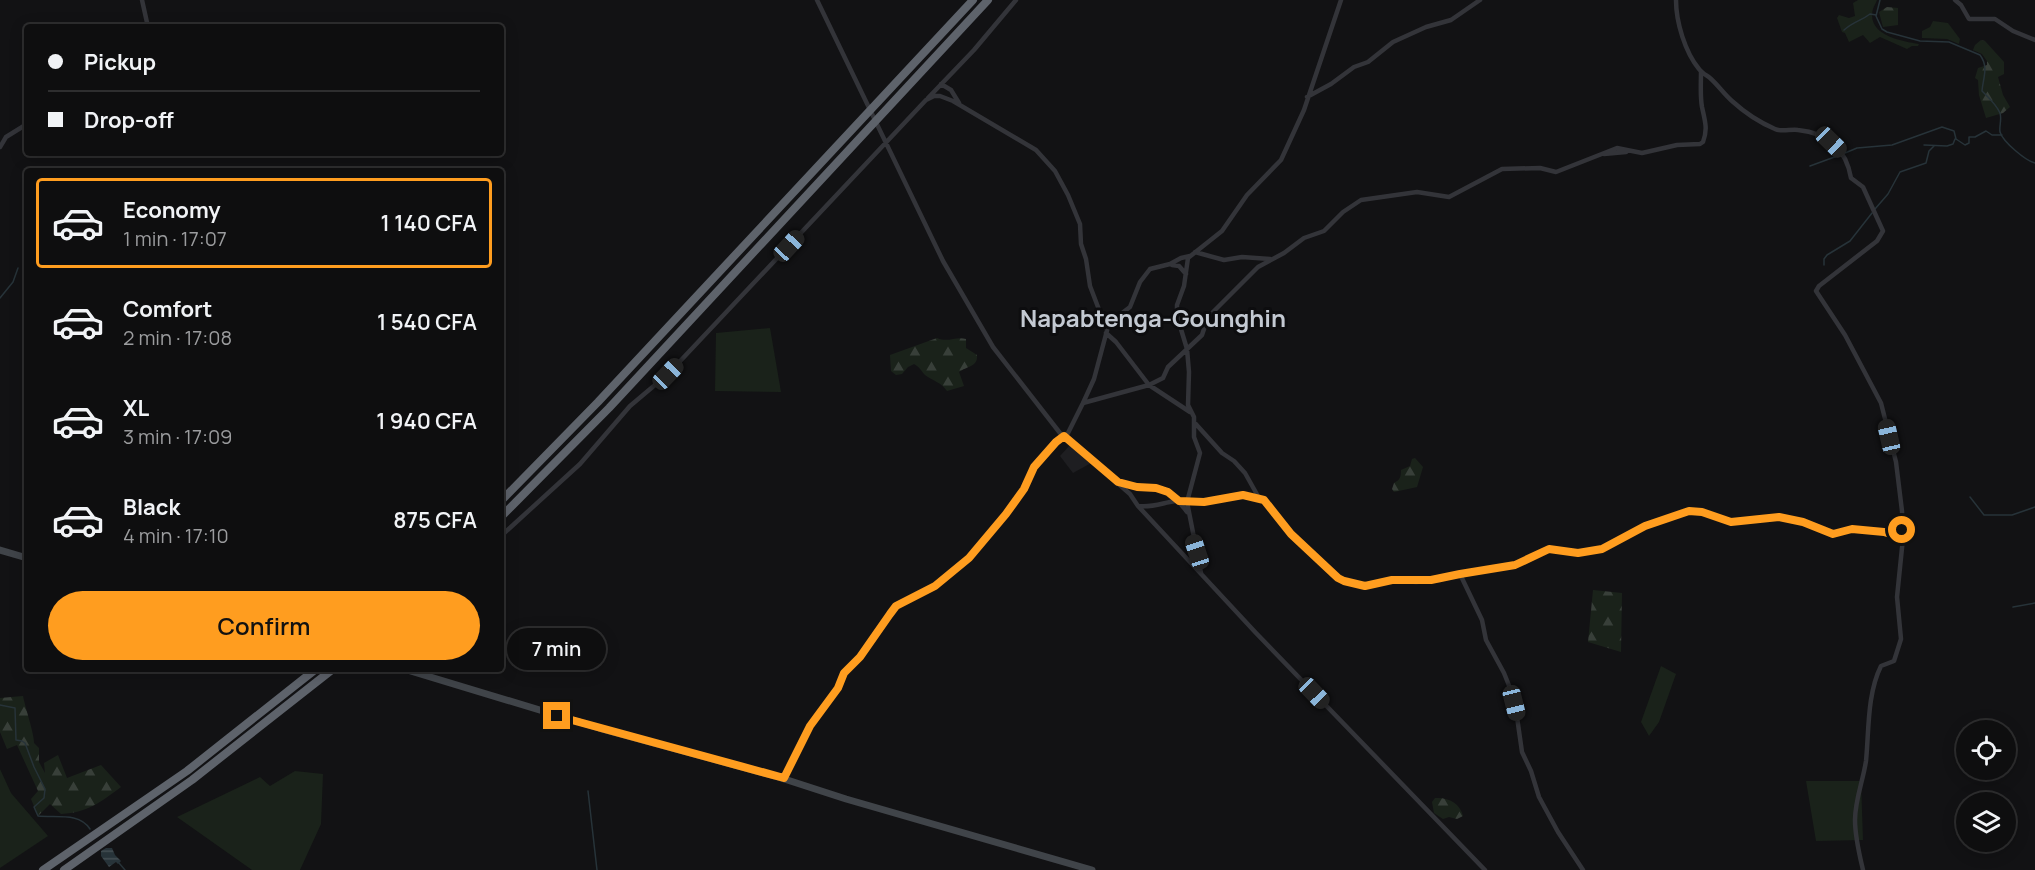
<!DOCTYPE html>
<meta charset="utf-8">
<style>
:root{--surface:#0e0e0f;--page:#171718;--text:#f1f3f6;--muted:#9b9c9e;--line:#2e2e2f;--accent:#ff9d1f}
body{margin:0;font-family:Manrope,sans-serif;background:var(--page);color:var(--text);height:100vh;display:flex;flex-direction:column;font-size:22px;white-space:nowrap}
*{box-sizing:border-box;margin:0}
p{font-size:20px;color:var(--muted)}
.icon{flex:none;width:33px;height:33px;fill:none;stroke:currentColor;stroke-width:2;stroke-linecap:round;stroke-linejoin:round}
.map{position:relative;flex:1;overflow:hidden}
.details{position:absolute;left:24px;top:168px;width:480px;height:504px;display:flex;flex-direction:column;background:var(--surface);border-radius:6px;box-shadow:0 3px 15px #0003,0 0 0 2px var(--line)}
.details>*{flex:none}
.hud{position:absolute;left:24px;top:24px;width:480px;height:132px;border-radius:6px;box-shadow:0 3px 15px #0003,0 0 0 2px var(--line);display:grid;align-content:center;height:132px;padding:0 24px;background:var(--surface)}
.fabs{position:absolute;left:1956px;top:720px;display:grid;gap:12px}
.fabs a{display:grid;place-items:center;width:60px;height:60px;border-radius:50%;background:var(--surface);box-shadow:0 3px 15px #0003,0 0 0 2px var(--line);font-size:30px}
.end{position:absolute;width:27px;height:27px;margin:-14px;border:8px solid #ff9d1f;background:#111;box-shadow:0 0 0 3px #111}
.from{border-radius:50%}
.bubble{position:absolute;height:42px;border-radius:21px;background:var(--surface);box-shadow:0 3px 15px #0003,0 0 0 2px var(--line);font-size:20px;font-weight:600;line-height:42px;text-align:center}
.car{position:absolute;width:18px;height:36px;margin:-18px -9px;border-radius:8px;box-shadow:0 0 4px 2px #0007;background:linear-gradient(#222 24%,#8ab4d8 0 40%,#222 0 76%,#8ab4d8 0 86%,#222 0)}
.hud b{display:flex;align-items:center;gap:21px;height:57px;font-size:22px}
.hud b+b{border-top:2px solid var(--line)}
.hud i{width:15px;height:15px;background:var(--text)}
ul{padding:10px 0 0;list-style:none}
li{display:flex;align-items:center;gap:18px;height:90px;margin:0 12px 9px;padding:0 12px;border:3px solid transparent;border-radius:6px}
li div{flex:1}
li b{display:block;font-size:22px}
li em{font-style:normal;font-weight:600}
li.active{border-color:var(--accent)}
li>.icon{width:54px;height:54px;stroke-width:1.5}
.primary-button{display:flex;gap:12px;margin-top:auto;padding:12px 24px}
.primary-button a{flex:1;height:69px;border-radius:36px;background:var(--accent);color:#111;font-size:24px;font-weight:600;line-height:69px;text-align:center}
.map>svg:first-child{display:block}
.built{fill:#1e1e21}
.green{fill:#1a221a}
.forest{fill:url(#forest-firs)}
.water{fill:url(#water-rules)}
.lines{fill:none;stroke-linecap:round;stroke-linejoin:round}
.stream{stroke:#273339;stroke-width:1.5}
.street{stroke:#333439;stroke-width:4.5}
.secondary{stroke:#404449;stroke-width:7}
.highway{stroke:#5e636b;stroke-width:8}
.route{stroke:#ff9d1f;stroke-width:8}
.labels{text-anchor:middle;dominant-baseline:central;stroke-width:6;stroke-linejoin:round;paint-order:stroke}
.quarter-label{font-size:24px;font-weight:bold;fill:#c3c9d2;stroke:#0d0d0f}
</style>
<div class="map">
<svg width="2035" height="870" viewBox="0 0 2035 870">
<defs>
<pattern id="forest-firs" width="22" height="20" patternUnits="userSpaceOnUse" patternTransform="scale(1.5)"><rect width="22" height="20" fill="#1a221a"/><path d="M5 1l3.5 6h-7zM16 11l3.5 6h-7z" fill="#383f39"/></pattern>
<pattern id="water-rules" width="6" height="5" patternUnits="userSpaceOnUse" patternTransform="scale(1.5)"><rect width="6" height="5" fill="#273339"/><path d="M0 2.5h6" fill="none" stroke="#434e53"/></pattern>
</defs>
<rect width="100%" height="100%" fill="#121214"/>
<!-- built -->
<path class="built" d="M 1072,443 L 1093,462 L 1073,473 L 1060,456 Z"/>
<!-- green -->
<path class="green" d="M 1858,0 L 1877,0 C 1876,3 1874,6 1873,9 C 1866,35 1901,41 1919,44 L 1918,46 L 1912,46 L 1907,49 L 1880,37 L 1870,43 L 1863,35 L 1849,42 L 1845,33 L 1842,32 L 1837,18 L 1839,15 L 1849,18 L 1855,16 L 1853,3 Z
M 1933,21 L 1948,23 L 1960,39 L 1959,44 L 1947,39 L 1922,38 L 1922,31 L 1930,27 Z
M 770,328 L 781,392 L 715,391 L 716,333 Z
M 1661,666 L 1676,674 L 1659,722 L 1649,736 L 1641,722 Z
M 0,769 L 11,793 L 48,836 L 0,868 Z
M 295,771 L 323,774 L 321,824 L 300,870 L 252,870 L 177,817 L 260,777 L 270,786 Z
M 1806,781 L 1861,781 L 1863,840 L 1816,841 Z"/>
<!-- forest -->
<path class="forest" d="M 1887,7 L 1898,8 L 1898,25 L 1883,27 L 1879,12 Z
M 1981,40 L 1985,41 L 2004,62 L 2004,74 L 1998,77 L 2003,95 L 2010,107 L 2003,113 L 1986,118 L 1979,95 L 1978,80 L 1975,78 L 1978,68 L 1987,65 L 1987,61 L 1982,54 L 1973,50 L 1975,45 Z
M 937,338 C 948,343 956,336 966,339 L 966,348 L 977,355 C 978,367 967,366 959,372 L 964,386 L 947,391 C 941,382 933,381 925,375 C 921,371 920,367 914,364 L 908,367 L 902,374 L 896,375 L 891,371 L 890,355 Z
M 1415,458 L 1423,467 L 1417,487 L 1394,492 L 1392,489 L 1394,483 C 1400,480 1401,477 1401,470 L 1410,466 L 1412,459 Z
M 1593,590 L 1622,593 L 1621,652 L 1588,642 Z
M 23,696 C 25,707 34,733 34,743 L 39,748 L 39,762 L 45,773 L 44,763 L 58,755 L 67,778 L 101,765 L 121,787 C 99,803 89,812 61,814 L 50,804 L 38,816 L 31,799 L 38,791 L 17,745 L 7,749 L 0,732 L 0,698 Z
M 1435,798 C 1448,797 1460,803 1463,816 L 1457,819 L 1449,817 L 1443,819 L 1434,813 L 1432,802 Z"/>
<!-- water -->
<path class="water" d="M 106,848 L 112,848 L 115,855 L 121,861 L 118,864 L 116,862 L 109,867 L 101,856 L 101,851 Z"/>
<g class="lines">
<!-- stream -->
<path class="stream" d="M 1880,0 L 1876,16 L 1882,29 L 1887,32 L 1920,41 L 1949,42 L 1980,55 C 1989,67 1983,78 1982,91 C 1989,98 1996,104 2000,113 C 2002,120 1999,126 2000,132 C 2003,142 2026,161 2035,163
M 1844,30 C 1854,21 1861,21 1870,14 L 1876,15
M 1924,145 L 1947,146 L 1953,144 L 1955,139
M 1845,153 L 1857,148 L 1892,145 L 1942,127 L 1954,131 L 1956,139 L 1965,145 L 1969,143 L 1969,137 L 1975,137 L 1986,131 L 1992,135 L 2002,135
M 1810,166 L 1840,155
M 1875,209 L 1888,194 L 1900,172 L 1926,163 L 1929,151 L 1934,146
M 1824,265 L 1824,259 L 1827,255 L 1850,241 L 1872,213
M 0,298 L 13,282 L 18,268
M 1970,497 L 1984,515 L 2012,515 L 2035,507
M 2013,607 L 2035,603
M 0,705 L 15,708 L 16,740 L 22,741 L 25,743 L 34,767 L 45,789 L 44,798 L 34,807 L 38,816 C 56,818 79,812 90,829
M 588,791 L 597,870
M 119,863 L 125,870"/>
<!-- street -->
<path class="street" d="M 142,0 L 148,27
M 817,0 L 943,261 L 993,347 L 1060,433 L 1130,494 L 1138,506 L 1256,633 L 1485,870
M 1676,0 C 1676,22 1685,52 1699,69 C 1702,73 1706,75 1710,78 C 1718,85 1724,94 1732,101 C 1744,112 1761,123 1775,129 C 1781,132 1791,129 1798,130 C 1828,133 1846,149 1851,178 L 1863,187 L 1883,231 L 1877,241 L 1819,286 L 1816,291 L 1845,335 L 1881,403 L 1896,462 L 1902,511 L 1903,538 L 1897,597 L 1901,639 L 1894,661 L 1881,666 C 1867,694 1869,731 1866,761 C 1863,781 1855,800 1855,820 C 1855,837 1859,853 1863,870
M 1955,0 L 1961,5 L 1969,19 L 1995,19 L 2013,31 L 2035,40
M 941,84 L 951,90 L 959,103
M 1307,97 L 1331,84 L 1354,67 L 1368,62 L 1393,42 L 1426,27 L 1451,20 L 1480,0
M 928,98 L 974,50 L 1016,0
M 0,147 L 6,137 L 27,124
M 1604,154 L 1626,152
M 1195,252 L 1224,260 L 1242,257 L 1270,259
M 1172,265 L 1179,266 L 1186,274
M 1106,333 L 1116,342 L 1149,385 L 1190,412
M 1083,403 L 1094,379 L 1109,323 L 1130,307 L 1140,282 L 1150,269 L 1170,264 L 1181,258 L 1190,256
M 1194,422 L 1222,453 L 1234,461 L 1245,473 L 1259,498
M 1119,482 C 1150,492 1165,481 1187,512
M 1138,506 C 1152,508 1162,503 1175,501 C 1185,500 1194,502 1203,502 C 1225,500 1243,492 1264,500 L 1291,533 L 1338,578 L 1343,581 L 1365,586 L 1391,580 L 1416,582 L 1440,580 L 1460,574 L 1515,565 L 1549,549 L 1578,553 L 1602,549 L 1645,526 L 1689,511 L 1702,512 L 1731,522 L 1779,517 L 1803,522 L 1833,533 L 1852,529 L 1875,531 L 1903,538
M 501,536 L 580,464 L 630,406 L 668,374 L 926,100 L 934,96 L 940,96 L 953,101 L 1036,150 L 1055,171 L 1068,195 L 1080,224 L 1081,244 L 1086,259 L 1090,286 L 1106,328
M 1201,573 L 1187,502 L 1200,453 L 1194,437 L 1194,417 L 1188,405 L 1189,372 L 1187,349 L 1177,316 L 1177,305 L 1184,286 L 1188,258 L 1222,231 L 1247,195 L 1281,160 L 1304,110 L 1341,0
M 1460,574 L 1482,620 L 1486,640 L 1504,673 L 1510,688 L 1517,717 L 1522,752 L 1531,771 L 1539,797 L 1558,832 L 1583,870
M 784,779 L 810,726 L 838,688 L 844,673 L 860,657 L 890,614 L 896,606 L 935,586 L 969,558 L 1006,514 L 1024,489 L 1034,467 L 1056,442 L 1068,433 L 1083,403 L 1149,385 L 1163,378 L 1168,367 L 1202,335 L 1207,320 L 1212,313 L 1258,267 L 1284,253 L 1304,238 L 1324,231 L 1343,212 L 1361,200 L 1417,192 L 1449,197 L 1502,169 L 1540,168 L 1556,172 L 1617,148 L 1642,153 L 1677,145 L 1700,144 L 1703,142 C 1708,129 1705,121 1702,107 C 1700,96 1701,84 1701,72"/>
<!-- secondary -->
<path class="secondary" d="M 0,550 L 27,558
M 404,669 L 599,728 L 775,776 L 846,799 L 1092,870"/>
<!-- highway -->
<path class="highway" d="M 501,501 L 598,402 L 973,0
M 501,517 L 609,408 L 988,0
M 43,870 L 187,771 L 316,669
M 64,870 L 192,780 L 333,669"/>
</g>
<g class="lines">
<!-- route -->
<path class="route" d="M 557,716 L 784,778 L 810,726 L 838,688 L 844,673 L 860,657 L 890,614 L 896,606 L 935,586 L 969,558 L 1006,514 L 1024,489 L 1034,467 L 1056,442 L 1064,436 L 1118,482 L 1137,487 L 1156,488 L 1168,492 L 1179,501 L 1204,502 L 1243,495 L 1264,500 L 1291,534 L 1338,578 L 1344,581 L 1365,586 L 1392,580 L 1431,580 L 1460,574 L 1515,565 L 1549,549 L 1578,553 L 1602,549 L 1645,526 L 1689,511 L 1702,512 L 1731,522 L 1779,517 L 1803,522 L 1833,534 L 1852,529 L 1884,532 L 1903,538 L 1902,530"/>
</g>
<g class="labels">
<!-- quarter labels -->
<g class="quarter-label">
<text x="1153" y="317">Napabtenga-Gounghin</text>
</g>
</g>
</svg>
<div class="fabs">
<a><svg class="icon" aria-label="locate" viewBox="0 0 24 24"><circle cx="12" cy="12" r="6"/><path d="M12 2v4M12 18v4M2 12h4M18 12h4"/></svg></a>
<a><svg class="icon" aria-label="layers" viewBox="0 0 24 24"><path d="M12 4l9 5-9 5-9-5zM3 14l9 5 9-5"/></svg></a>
</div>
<i class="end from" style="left:1902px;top:530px"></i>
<i class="end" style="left:557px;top:716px"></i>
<div class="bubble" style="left:507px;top:628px;width:99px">7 min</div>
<i class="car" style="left:1831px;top:142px;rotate:134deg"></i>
<i class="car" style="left:789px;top:246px;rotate:43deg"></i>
<i class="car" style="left:668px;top:374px;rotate:44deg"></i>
<i class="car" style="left:1889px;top:437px;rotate:347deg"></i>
<i class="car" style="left:1197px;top:552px;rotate:342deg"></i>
<i class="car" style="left:1314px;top:693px;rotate:136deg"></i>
<i class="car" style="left:1514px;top:703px;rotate:166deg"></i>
<div class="hud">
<b><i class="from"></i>Pickup</b>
<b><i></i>Drop-off</b>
</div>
<section class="details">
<ul>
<li class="active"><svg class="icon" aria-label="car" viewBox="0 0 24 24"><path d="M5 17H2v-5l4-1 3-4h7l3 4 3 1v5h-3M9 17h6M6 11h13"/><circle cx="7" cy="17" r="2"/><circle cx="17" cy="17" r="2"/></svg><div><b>Economy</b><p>1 min · 17:07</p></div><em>1 140 CFA</em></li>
<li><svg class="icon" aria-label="car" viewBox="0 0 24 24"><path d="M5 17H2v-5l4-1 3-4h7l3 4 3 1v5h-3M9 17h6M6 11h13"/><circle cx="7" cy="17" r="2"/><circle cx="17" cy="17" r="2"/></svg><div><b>Comfort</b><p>2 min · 17:08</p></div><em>1 540 CFA</em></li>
<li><svg class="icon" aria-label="car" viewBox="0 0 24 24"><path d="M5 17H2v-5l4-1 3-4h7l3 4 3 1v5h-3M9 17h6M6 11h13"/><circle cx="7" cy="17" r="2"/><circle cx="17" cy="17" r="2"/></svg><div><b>XL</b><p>3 min · 17:09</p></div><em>1 940 CFA</em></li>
<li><svg class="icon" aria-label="car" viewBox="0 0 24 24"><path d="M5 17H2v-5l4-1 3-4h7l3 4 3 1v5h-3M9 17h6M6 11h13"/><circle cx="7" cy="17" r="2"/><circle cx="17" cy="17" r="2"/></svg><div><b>Black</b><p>4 min · 17:10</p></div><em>875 CFA</em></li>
</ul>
<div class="primary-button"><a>Confirm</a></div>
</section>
</div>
